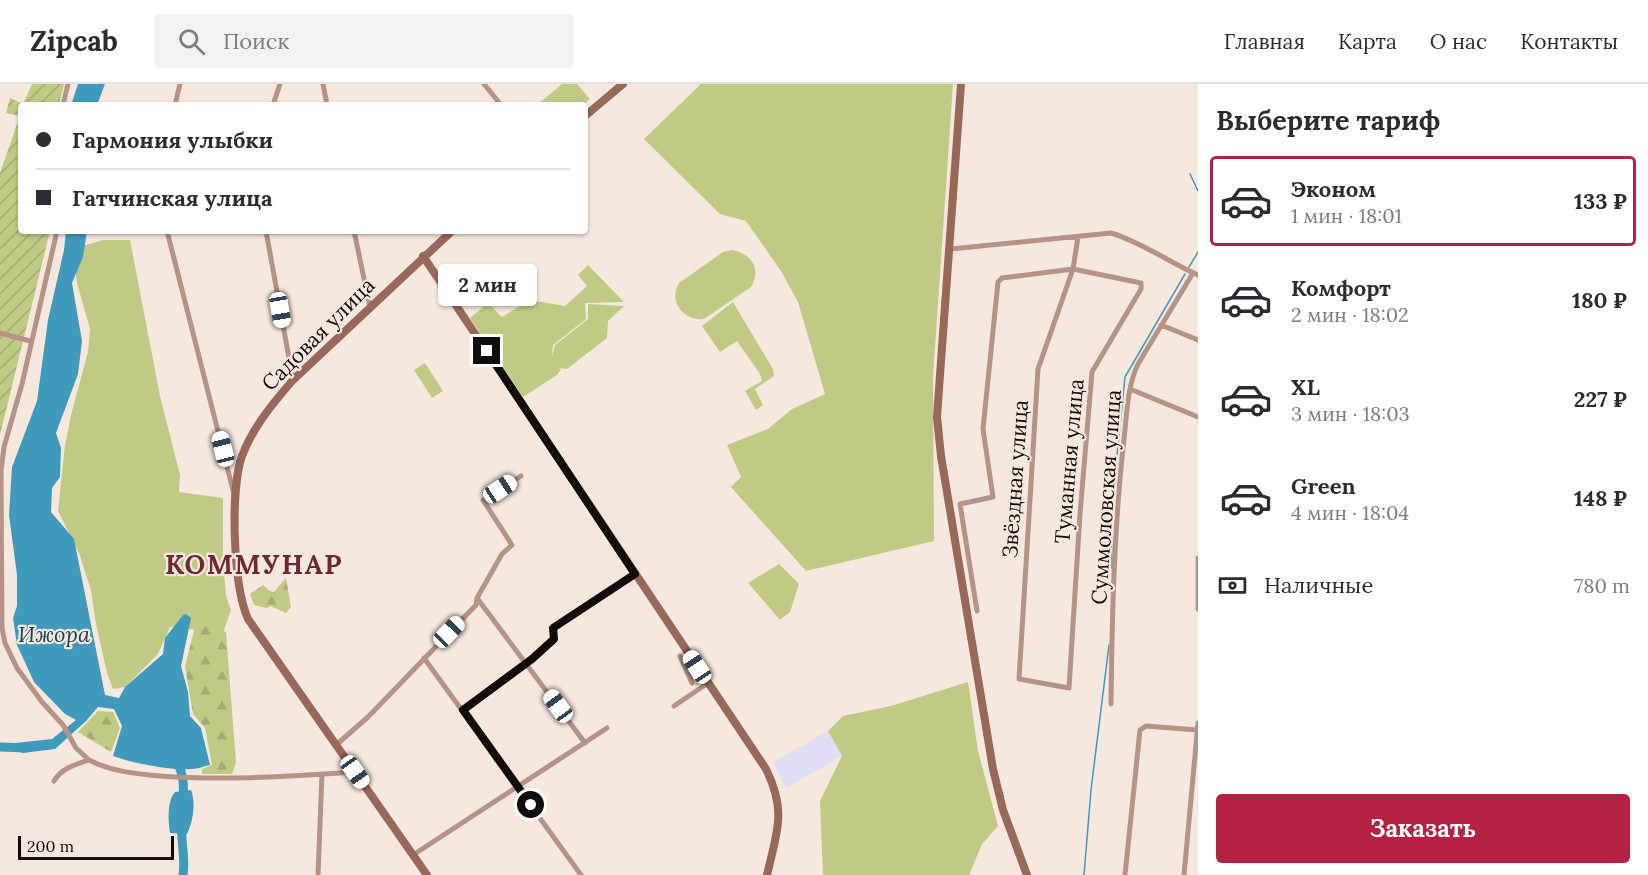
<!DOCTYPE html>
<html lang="ru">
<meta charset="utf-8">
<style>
:root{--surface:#fff;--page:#f2f2f3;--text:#2b2b33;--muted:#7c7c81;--line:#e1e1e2;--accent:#b42142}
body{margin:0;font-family:Lora,serif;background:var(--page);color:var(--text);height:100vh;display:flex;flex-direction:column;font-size:22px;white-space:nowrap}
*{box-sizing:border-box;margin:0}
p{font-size:20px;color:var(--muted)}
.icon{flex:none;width:33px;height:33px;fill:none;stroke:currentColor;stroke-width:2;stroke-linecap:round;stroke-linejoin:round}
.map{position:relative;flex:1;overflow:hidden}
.details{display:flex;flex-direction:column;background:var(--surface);width:450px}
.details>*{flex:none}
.guide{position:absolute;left:18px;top:18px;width:570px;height:132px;border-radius:6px;box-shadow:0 2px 4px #0004;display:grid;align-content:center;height:132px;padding:0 18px;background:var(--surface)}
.scale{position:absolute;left:18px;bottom:15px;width:156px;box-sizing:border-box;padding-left:6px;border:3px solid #110c09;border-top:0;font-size:16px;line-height:21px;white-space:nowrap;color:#110c09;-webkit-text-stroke:4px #f6e8df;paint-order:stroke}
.end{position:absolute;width:27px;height:27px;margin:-14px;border:8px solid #110c09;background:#fff;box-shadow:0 0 0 3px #fff}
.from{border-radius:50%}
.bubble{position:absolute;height:42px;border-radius:6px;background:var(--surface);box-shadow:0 2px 4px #0004;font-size:20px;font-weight:800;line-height:42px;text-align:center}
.car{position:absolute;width:18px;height:36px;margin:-18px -9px;border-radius:8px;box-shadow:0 0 4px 2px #0007;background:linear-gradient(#fff 24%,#345 0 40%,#fff 0 76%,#345 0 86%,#fff 0)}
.guide b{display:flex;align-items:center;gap:21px;height:57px;font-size:22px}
.guide b+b{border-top:2px solid var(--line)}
.guide i{width:15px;height:15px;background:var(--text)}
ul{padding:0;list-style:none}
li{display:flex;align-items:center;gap:18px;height:90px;margin:0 12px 9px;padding:0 6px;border:3px solid transparent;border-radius:6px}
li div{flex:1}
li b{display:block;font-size:22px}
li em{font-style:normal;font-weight:800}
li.active{border-color:var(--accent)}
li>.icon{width:54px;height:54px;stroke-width:1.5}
h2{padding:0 18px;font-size:27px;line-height:72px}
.pay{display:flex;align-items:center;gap:15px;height:66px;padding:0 18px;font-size:22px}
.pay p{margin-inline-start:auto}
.primary-button{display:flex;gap:12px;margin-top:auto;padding:12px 18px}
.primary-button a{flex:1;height:69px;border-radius:6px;background:var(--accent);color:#fff;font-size:24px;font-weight:800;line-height:69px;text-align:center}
header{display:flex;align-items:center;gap:36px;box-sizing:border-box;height:84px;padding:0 30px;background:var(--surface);border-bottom:2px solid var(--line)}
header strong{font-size:28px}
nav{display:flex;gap:33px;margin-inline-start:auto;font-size:21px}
.search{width:420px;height:54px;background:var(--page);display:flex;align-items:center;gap:15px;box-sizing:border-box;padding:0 21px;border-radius:6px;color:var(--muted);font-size:22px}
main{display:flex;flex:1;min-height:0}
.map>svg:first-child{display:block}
.commercial{fill:#e0def4}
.green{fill:#c1ca84}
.forest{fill:url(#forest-firs)}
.garden{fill:url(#garden-furrows)}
.water{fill:#3f9abb}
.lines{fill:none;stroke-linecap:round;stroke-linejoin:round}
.stream{stroke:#3f9abb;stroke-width:1.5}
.river{stroke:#3f9abb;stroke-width:9}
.street{stroke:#b59387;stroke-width:5}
.secondary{stroke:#986858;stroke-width:8}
.route{stroke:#110c09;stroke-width:8}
.labels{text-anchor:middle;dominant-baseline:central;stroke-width:4.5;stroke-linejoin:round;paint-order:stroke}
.street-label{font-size:21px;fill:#110c09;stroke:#f6e8df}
.water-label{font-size:22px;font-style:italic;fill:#1a4251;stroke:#f6e8df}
.district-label{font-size:27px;font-weight:bold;letter-spacing:1.5px;fill:#6f2832;stroke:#f6e8df}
</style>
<header>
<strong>Zipcab</strong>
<div class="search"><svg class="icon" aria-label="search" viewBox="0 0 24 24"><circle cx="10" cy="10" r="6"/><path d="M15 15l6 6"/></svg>Поиск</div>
<nav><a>Главная</a><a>Карта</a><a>О нас</a><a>Контакты</a></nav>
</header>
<main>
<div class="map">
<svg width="1198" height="791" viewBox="0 0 1198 791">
<defs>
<pattern id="forest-firs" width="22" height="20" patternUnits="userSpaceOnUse" patternTransform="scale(1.5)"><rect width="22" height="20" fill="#c1ca84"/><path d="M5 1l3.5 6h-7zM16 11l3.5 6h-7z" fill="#a5ac71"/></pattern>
<pattern id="garden-furrows" width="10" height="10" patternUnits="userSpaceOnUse" patternTransform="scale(1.5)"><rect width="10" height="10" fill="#c1ca84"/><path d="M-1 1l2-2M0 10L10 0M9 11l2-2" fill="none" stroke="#a5ac71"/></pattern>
</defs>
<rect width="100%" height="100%" fill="#f6e8df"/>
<!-- commercial -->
<path class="commercial" d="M 828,647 L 842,672 L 786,704 L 773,678 Z"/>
<!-- green -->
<path class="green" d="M 562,0 L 577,0 L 590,15 L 583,21 L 537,21 Z
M 701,0 L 953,0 L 933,293 L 934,457 L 806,487 L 731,403 L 741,393 L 727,361 L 768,345 L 792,325 L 825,310 L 798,218 L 781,187 L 746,137 L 720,130 L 644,55 Z
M 103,156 L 130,156 L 160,312 L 180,391 L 179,408 L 223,414 L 223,477 L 226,512 L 231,526 L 223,549 L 170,543 L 158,570 L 125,603 L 113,605 L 107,589 L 96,540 L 91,506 L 79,469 L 58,427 L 65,361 L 72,327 L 88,268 L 90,245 L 77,199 L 73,165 Z
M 732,166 C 751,169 762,185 751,203 L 704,235 C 683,237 668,217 679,199 L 723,168 Z
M 588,181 L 624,218 L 585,219 L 586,235 L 553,261 L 552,273 L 555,261 L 588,235 L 588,220 L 624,222 L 608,237 L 607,254 L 567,285 L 558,284 L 561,285 L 557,291 L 523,313 L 470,234 L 488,219 L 502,233 L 530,216 L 565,222 L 587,202 L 578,191 Z
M 733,218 L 773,285 L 774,292 L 755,305 L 763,321 L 756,326 L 745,307 L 762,297 L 760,290 L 737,257 L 720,268 L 702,242 Z
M 425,279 L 443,307 L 432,314 L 414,286 Z
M 779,480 L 799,500 L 790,528 L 780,536 L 748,499 Z
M 968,598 L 978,667 L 998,742 L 982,760 L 969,791 L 823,791 L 820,717 L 842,672 L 828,647 L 843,632 L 891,622 Z"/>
<!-- forest -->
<path class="forest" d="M 286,494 L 291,523 L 286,529 L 270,522 L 267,524 L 254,521 L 250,510 L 263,501 L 270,507 L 274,508 Z
M 195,543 L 210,543 L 226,548 L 236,679 L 232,690 L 202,690 L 202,685 L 212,681 L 205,644 L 193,630 L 185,582 Z
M 98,627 L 113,628 L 120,644 L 111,668 L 78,648 Z"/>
<!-- garden -->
<path class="garden" d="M 32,0 L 64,0 L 59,21 L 21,21 L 21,147 L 50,147 L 0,351 L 0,89 L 20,32 L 6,29 L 10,14 L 23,20 Z"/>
<!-- water -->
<path class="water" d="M 78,0 L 105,0 L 97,21 L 71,21 Z
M 66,147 L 87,147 L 83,173 L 72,199 L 82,257 L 78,290 L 56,349 L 61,364 L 60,393 L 52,404 L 51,428 L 74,455 L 105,611 L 119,614 L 125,603 L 163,570 L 165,554 L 183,531 L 186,530 L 191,534 L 181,582 L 188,608 L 190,632 L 201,644 L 210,681 C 204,682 198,685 192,685 C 172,687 132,679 113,672 L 122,642 L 114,625 L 98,623 L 86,637 L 55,665 L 22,669 L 16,665 L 15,659 L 52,655 L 76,636 L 65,630 L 34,598 L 17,561 L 13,534 L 17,522 L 17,491 L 9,431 L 12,383 L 37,317 L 48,236 L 64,166 Z
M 191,706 C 196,719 193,738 187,750 L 170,749 C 168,737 167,717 175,708 Z"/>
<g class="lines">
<!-- stream -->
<path class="stream" d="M 1190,90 L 1198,107
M 1189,183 L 1198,168
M 1112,484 L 1111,429 L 1125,293 L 1185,190
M 1084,791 L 1091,706 L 1109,561"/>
<!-- river -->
<path class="river" d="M 0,663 L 27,664
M 175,676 C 184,688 184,701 183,717
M 182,739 C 180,757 186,773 183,791"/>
<!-- street -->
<path class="street" d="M 323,0 L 327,21
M 484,0 L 501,21
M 63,21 L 68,0
M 175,21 L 180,0
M 273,21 L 280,0
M 57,147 L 22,300 L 4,363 L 1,387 L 2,544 L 5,559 L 17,584 L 42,618 L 63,641 L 76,664 L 89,676
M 167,147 L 234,410
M 266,147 L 293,296
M 354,147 L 370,223
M 951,165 L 1111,149 C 1141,158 1169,178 1198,191
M 1161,241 L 1198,256
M 0,249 L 30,257
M 1130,305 L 1198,333
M 521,392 L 483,416 L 512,461 L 502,470 L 477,514 L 585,659
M 1198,474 L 1198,525
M 977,527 L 960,420 L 993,413 L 983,345 L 998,198 L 1002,194 L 1073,185 L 1141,199 L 1141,205 L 1092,288 L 1080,430 L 1069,604 L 1019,595 L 1038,285 L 1073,185 L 1078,153
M 680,572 L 692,599
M 424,574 L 581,791
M 1111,620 C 1112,532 1114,443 1124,355 C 1127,330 1127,303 1138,280 L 1193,189
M 674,622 L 708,599
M 463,626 L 532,575 L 554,556 L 553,544 L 635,490
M 336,661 L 368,633 L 476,521 L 477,514
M 54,697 C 62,684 74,681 89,676 C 110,687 136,690 160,692 C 226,697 290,692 355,688
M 413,771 L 607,644
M 318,791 L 322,690
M 1125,791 L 1140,646 L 1146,642 L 1197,646
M 1184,791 L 1198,639"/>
<!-- secondary -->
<path class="secondary" d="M 961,0 L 937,333 L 941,372 L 993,685 L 1003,726 L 1027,791
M 585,32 L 623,0
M 423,172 L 766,685 C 787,728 777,747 767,791
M 427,791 L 248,535 C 233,501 230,406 242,372 C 253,343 273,319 293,296 L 452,147"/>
</g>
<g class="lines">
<!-- route -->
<path class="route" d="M 487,267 L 635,490 L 553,544 L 554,555 L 532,575 L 463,626 L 531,721"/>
</g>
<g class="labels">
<!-- street labels -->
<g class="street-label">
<text transform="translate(318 250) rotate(-45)">Садовая улица</text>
<text transform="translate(1069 377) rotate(-85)">Туманная улица</text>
<text transform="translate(1015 395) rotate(-86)">Звёздная улица</text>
<text transform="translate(1106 413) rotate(-86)">Суммоловская улица</text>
</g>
<!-- water labels -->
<g class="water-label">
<text x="54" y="550">Ижора</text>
</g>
<!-- district labels -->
<g class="district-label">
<text x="254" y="480">КОММУНАР</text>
</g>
</g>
</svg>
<div class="scale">200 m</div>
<i class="end from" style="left:531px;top:721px"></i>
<i class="end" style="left:487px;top:267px"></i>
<div class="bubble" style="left:438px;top:180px;width:99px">2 мин</div>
<i class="car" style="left:280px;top:226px;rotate:170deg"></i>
<i class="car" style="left:223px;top:365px;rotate:346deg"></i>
<i class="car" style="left:500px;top:405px;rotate:57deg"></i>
<i class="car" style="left:449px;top:548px;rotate:44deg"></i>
<i class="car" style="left:697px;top:583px;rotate:326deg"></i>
<i class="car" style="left:558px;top:622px;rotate:324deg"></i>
<i class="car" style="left:355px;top:688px;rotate:145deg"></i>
<div class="guide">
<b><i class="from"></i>Гармония улыбки</b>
<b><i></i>Гатчинская улица</b>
</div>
</div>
<section class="details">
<h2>Выберите тариф</h2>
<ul>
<li class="active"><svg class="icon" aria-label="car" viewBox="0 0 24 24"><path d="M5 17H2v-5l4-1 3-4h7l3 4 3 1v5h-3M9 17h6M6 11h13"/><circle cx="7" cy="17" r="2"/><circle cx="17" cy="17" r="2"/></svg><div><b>Эконом</b><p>1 мин · 18:01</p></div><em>133 ₽</em></li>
<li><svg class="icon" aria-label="car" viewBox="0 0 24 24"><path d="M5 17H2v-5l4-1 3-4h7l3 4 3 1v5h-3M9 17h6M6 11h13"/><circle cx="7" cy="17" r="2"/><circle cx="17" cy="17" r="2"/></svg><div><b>Комфорт</b><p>2 мин · 18:02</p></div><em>180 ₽</em></li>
<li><svg class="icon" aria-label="car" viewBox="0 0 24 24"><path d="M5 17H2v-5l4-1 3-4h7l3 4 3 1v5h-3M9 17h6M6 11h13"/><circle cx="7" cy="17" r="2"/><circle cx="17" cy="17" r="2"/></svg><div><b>XL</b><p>3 мин · 18:03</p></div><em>227 ₽</em></li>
<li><svg class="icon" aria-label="car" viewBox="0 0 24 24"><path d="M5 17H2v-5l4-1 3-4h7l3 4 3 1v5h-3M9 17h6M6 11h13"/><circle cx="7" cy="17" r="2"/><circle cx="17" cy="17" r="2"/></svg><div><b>Green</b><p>4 мин · 18:04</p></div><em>148 ₽</em></li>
</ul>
<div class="pay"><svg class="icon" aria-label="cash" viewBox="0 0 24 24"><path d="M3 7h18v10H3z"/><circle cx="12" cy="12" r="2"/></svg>Наличные<p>780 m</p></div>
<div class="primary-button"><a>Заказать</a></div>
</section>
</main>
